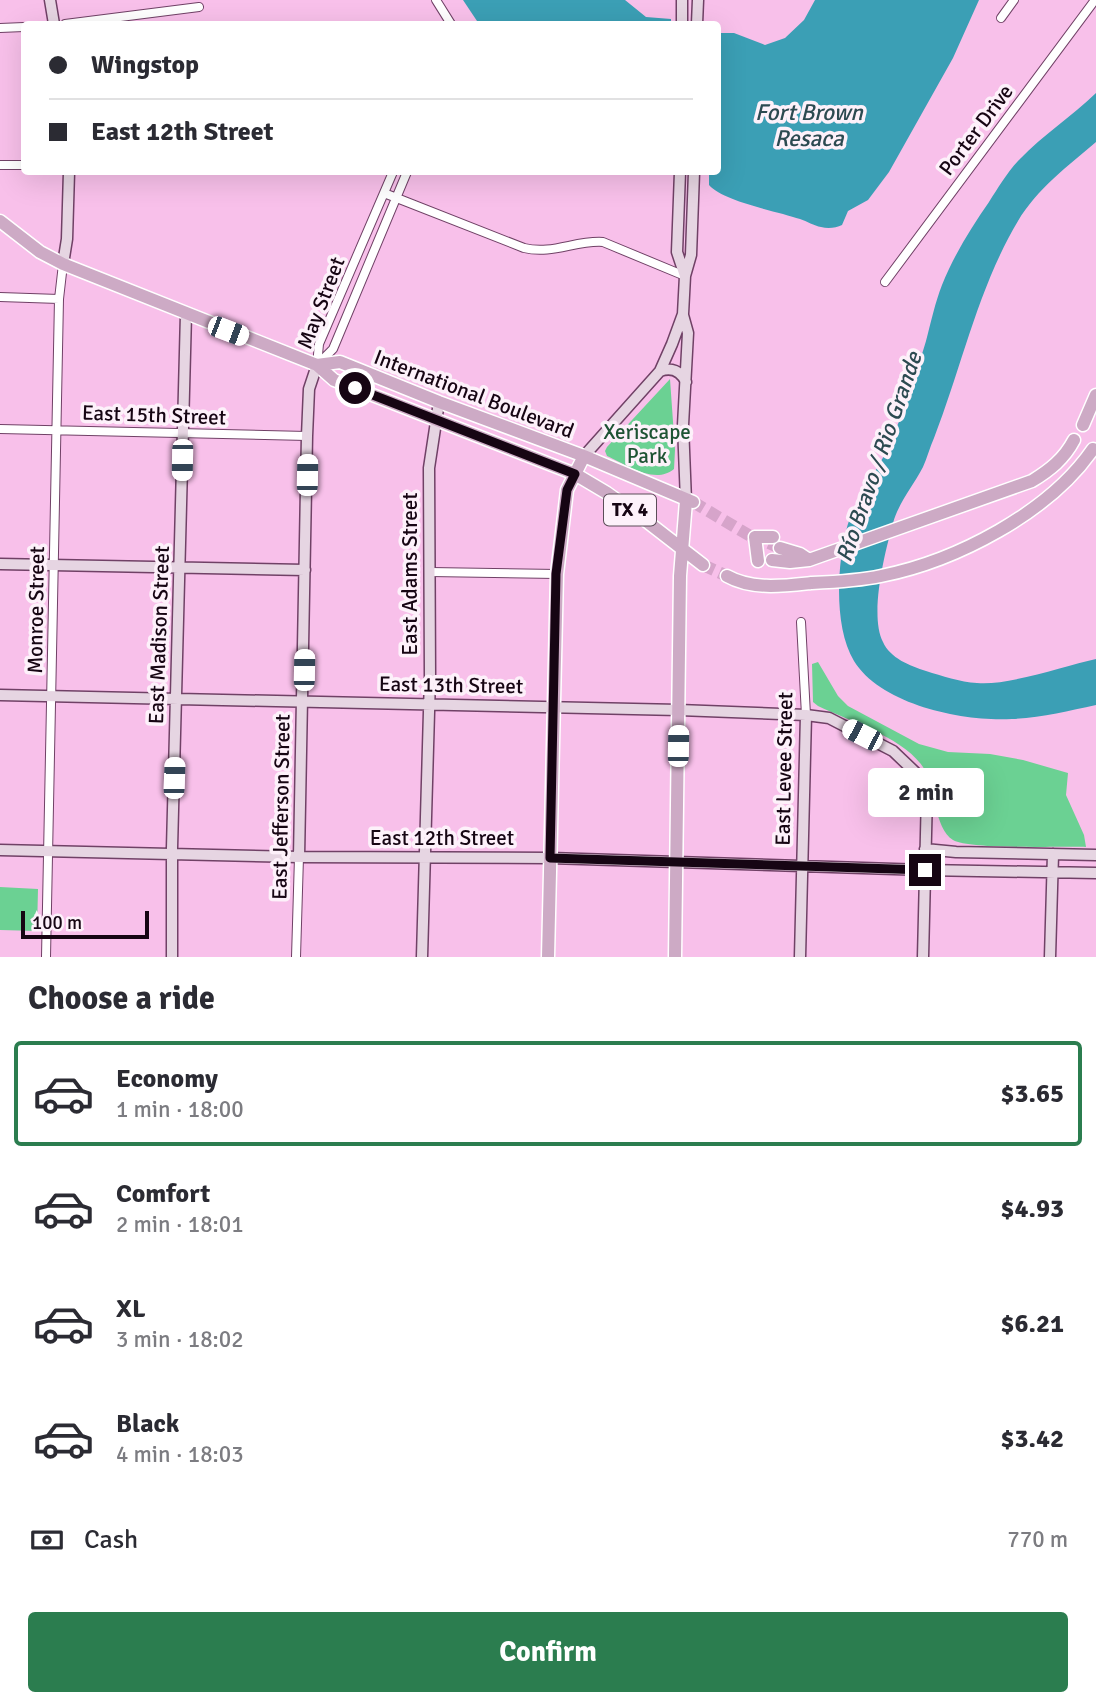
<!DOCTYPE html>
<meta charset="utf-8">
<style>
:root{--surface:#fff;--page:#f2f2f3;--text:#2b2b33;--muted:#7c7c81;--line:#e1e1e2;--accent:#2b7d4f}
body{margin:0;font-family:Signika,sans-serif;background:var(--page);color:var(--text);height:100vh;display:flex;flex-direction:column;font-size:26px;white-space:nowrap}
*{box-sizing:border-box;margin:0}
p{font-size:23px;color:var(--muted)}
.icon{flex:none;width:38px;height:38px;fill:none;stroke:currentColor;stroke-width:2;stroke-linecap:round;stroke-linejoin:round}
.map{position:relative;height:957px;overflow:hidden}
.drawer{display:flex;flex-direction:column;background:var(--surface);flex:1}
.drawer>*{flex:none}
.guide{position:absolute;left:21px;top:21px;width:700px;height:154px;border-radius:7px;box-shadow:0 7px 28px #0002;display:grid;align-content:center;height:154px;padding:0 28px;background:var(--surface)}
.scale{position:absolute;left:21px;bottom:18px;width:128px;box-sizing:border-box;padding-left:7px;border:4px solid #160513;border-top:0;font-size:19px;line-height:24px;white-space:nowrap;color:#160513;-webkit-text-stroke:5px #fdf1fa;paint-order:stroke}
.end{position:absolute;width:32px;height:32px;margin:-16px;border:9px solid #160513;background:#fff;box-shadow:0 0 0 4px #fff}
.from{border-radius:50%}
.bubble{position:absolute;height:49px;border-radius:7px;background:var(--surface);box-shadow:0 7px 28px #0002;font-size:23px;font-weight:800;line-height:49px;text-align:center}
.car{position:absolute;width:21px;height:42px;margin:-21px -10px;border-radius:9px;box-shadow:0 0 5px 2px #0007;background:linear-gradient(#fff 24%,#345 0 40%,#fff 0 76%,#345 0 86%,#fff 0)}
.guide b{display:flex;align-items:center;gap:24px;height:66px;font-size:26px}
.guide b+b{border-top:2px solid var(--line)}
.guide i{width:18px;height:18px;background:var(--text)}
ul{padding:0;list-style:none}
li{display:flex;align-items:center;gap:21px;height:105px;margin:0 14px 10px;padding:0 14px;border:4px solid transparent;border-radius:7px}
li div{flex:1}
li b{display:block;font-size:26px}
li em{font-style:normal;font-weight:800}
li.on{border-color:var(--accent)}
li>.icon{width:63px;height:63px;stroke-width:1.5}
h2{padding:0 28px;font-size:32px;line-height:84px}
.pay{display:flex;align-items:center;gap:18px;height:77px;padding:0 28px;font-size:26px}
.pay p{margin-inline-start:auto}
.cta{display:flex;gap:14px;margin-top:auto;padding:14px 28px}
.cta a{flex:1;height:80px;border-radius:7px;background:var(--accent);color:#fff;font-size:28px;font-weight:800;line-height:80px;text-align:center}
.map>svg:first-child{display:block}
.green{fill:#6bd193}
.water{fill:#3b9fb5}
.lines{fill:none;stroke-linecap:round;stroke-linejoin:round}
.primary-tunnel{stroke:#d6a4ca;stroke-width:12;stroke-dasharray:12 6;stroke-linecap:butt}
.street-casing{stroke:#704166;stroke-width:10}
.secondary-casing{stroke:#704166;stroke-width:13}
.primary-casing{stroke:#fff;stroke-width:15}
.street{stroke:#fff;stroke-width:8}
.secondary{stroke:#e6d5e2;stroke-width:10}
.primary{stroke:#cdaac5;stroke-width:12}
.route{stroke:#160513;stroke-width:9}
.labels{text-anchor:middle;dominant-baseline:central;stroke-width:7;stroke-linejoin:round;paint-order:stroke}
.shield{fill:#fdf1fa;stroke:#5b4c58;stroke-width:2}
.shield-label{font-size:19px;font-weight:bold;fill:#160513}
.street-label{font-size:21px;fill:#160513;stroke:#fdf1fa}
.park-label{font-size:21px;fill:#1e5334;stroke:#fdf1fa}
.water-label{font-size:23px;font-style:italic;fill:#2c4a51;stroke:#fdf1fa}
</style>
<div class="map">
<svg width="1096" height="957" viewBox="0 0 1096 957">
<rect width="100%" height="100%" fill="#f8c0ea"/>
<!-- green -->
<path class="green" d="M 670,379 L 675,450 L 674,469 C 655,485 627,465 607,456 L 605,451 L 607,447 Z
M 818,662 L 838,696 L 848,706 L 919,744 L 948,752 L 990,754 L 1023,760 L 1068,773 L 1066,795 L 1084,835 L 1086,847 C 1061,846 971,850 953,840 C 934,828 935,786 923,767 C 903,737 849,721 818,706 L 813,702 L 812,664 Z
M 0,887 L 38,889 L 37,931 L 0,930 Z"/>
<!-- water -->
<path class="water" d="M 463,0 L 625,0 L 646,17 L 671,19 L 671,24 L 479,24 Z
M 815,0 L 979,0 L 953,58 L 889,172 L 868,200 L 848,211 L 842,225 C 836,228 828,229 821,227 C 814,226 807,221 800,219 C 777,211 724,202 709,185 L 709,172 L 718,172 L 718,33 L 734,33 L 765,45 L 785,38 L 804,20 Z
M 1096,93 L 1096,142 C 1068,166 1037,189 1018,221 C 978,288 962,366 934,438 C 930,447 927,458 923,467 C 913,486 899,502 893,523 C 885,552 869,615 883,642 C 890,658 910,666 926,671 C 942,676 960,682 977,683 C 1008,686 1064,666 1096,659 L 1096,705 C 1068,711 1041,718 1012,719 C 964,722 881,705 854,661 C 834,628 837,567 846,531 C 854,498 878,472 891,441 C 905,409 916,374 926,341 C 931,322 935,303 942,285 C 954,255 971,228 989,202 C 998,188 1008,171 1020,159 C 1043,135 1072,116 1096,93 Z"/>
<g class="lines">
<!-- primary-tunnel -->
<path class="primary-tunnel" d="M 693,502 L 752,537
M 769,543 L 780,548
M 703,565 L 727,576"/>
<!-- street casing -->
<g class="street-casing">
<path id="street" d="M 436,0 L 451,24
M 1001,18 L 1014,0
M 65,24 L 199,7
M 0,28 L 24,27
M 0,165 L 24,165
M 384,193 L 524,248 C 552,255 576,240 603,242 L 685,276
M 885,282 L 1095,0
M 0,297 L 59,299
M 317,365 L 333,349 L 407,172
M 317,365 L 319,344 L 393,172
M 0,429 L 307,436
M 430,572 L 557,574
M 801,622 L 806,715
M 46,957 L 59,299 L 63,264
M 296,957 L 299,857"/>
</g>
<!-- secondary casing -->
<g class="secondary-casing">
<path id="secondary" d="M 50,0 L 54,24
M 682,24 L 682,0
M 697,24 L 698,0
M 680,172 L 677,252 L 685,276
M 63,264 L 67,239 L 69,172
M 683,315 L 688,333 L 683,425 L 686,501
M 660,371 C 671,367 681,371 686,382
M 584,456 L 660,371 L 672,344 L 683,314 L 685,276 L 691,255 L 694,172
M 0,564 L 305,570
M 0,695 L 679,710 L 806,715 L 829,718 L 893,751 L 915,772 L 927,793 L 923,957
M 925,849 L 956,852 L 1096,855
M 0,850 L 299,857 L 550,858 L 925,870 L 1096,873
M 299,857 L 307,436 L 309,389 L 317,365
M 172,957 L 172,848 L 186,314
M 422,957 L 430,677 L 429,468 L 439,402
M 800,957 L 806,715
M 1050,957 L 1053,854"/>
</g>
<!-- primary casing -->
<g class="primary-casing">
<path id="primary" d="M 0,221 L 40,252 L 63,264 L 317,365 L 334,380 L 575,474 L 607,493 L 645,520 L 703,565
M 317,365 L 340,362 L 439,402 L 584,456 L 693,502
M 1083,425 L 1096,395
M 755,537 L 758,561
M 755,537 L 773,537
M 780,548 L 800,554 L 809,560
M 772,560 L 790,562 L 809,560 L 1032,481 C 1050,470 1064,459 1074,440
M 727,576 C 752,590 783,586 811,583 C 834,582 858,581 881,576 C 956,561 1049,513 1093,449
M 548,957 L 557,574 L 567,490 L 584,456
M 675,957 L 680,576 L 686,501"/>
</g>
<!-- street -->
<use href="#street" class="street"/>
<!-- secondary -->
<use href="#secondary" class="secondary"/>
<!-- primary -->
<use href="#primary" class="primary"/>
</g>
<g class="lines">
<!-- route -->
<path class="route" d="M 355,388 L 575,474 L 567,490 L 556,574 L 550,858 L 925,870"/>
</g>
<g class="labels">
<!-- shield labels -->
<rect class="shield" x="604" y="494.5" width="52" height="31" rx="5"/>
<g class="shield-label">
<text x="630" y="510">TX 4</text>
</g>
<!-- street labels -->
<g class="street-label">
<text transform="translate(976 130) rotate(-53)">Porter Drive</text>
<text transform="translate(321 303) rotate(-69)">May Street</text>
<text transform="translate(474 394) rotate(21)">International Boulevard</text>
<text transform="translate(154 415) rotate(2)">East 15th Street</text>
<text transform="translate(410 574) rotate(-90)">East Adams Street</text>
<text transform="translate(36 610) rotate(-89)">Monroe Street</text>
<text transform="translate(159 635) rotate(-88)">East Madison Street</text>
<text transform="translate(451 685) rotate(1)">East 13th Street</text>
<text transform="translate(784 769) rotate(-89)">East Levee Street</text>
<text transform="translate(281 807) rotate(-89)">East Jefferson Street</text>
<text x="442" y="838">East 12th Street</text>
</g>
<!-- park labels -->
<g class="park-label">
<text x="647" y="432">Xeriscape<tspan x="647" dy="24">Park</tspan></text>
</g>
<!-- water labels -->
<g class="water-label">
<text x="809" y="112">Fort Brown<tspan x="809" dy="26">Resaca</tspan></text>
<text transform="translate(879 457) rotate(-71)">Río Bravo / Rio Grande</text>
</g>
</g>
</svg>
<div class="scale">100 m</div>
<i class="end from" style="left:355px;top:388px"></i>
<i class="end" style="left:925px;top:870px"></i>
<div class="bubble" style="left:868px;top:768px;width:116px">2 min</div>
<i class="car" style="left:228px;top:331px;rotate:111deg"></i>
<i class="car" style="left:182px;top:460px;rotate:181deg"></i>
<i class="car" style="left:307px;top:475px;rotate:1deg"></i>
<i class="car" style="left:304px;top:670px;rotate:1deg"></i>
<i class="car" style="left:862px;top:735px;rotate:297deg"></i>
<i class="car" style="left:678px;top:746px;rotate:1deg"></i>
<i class="car" style="left:174px;top:778px;rotate:2deg"></i>
<div class="guide">
<b><i class="from"></i>Wingstop</b>
<b><i></i>East 12th Street</b>
</div>
</div>
<section class="drawer">
<h2>Choose a ride</h2>
<ul>
<li class="on"><svg class="icon" aria-label="car" viewBox="0 0 24 24"><path d="M5 17H2v-5l4-1 3-4h7l3 4 3 1v5h-3M9 17h6M6 11h13"/><circle cx="7" cy="17" r="2"/><circle cx="17" cy="17" r="2"/></svg><div><b>Economy</b><p>1 min · 18:00</p></div><em>$3.65</em></li>
<li><svg class="icon" aria-label="car" viewBox="0 0 24 24"><path d="M5 17H2v-5l4-1 3-4h7l3 4 3 1v5h-3M9 17h6M6 11h13"/><circle cx="7" cy="17" r="2"/><circle cx="17" cy="17" r="2"/></svg><div><b>Comfort</b><p>2 min · 18:01</p></div><em>$4.93</em></li>
<li><svg class="icon" aria-label="car" viewBox="0 0 24 24"><path d="M5 17H2v-5l4-1 3-4h7l3 4 3 1v5h-3M9 17h6M6 11h13"/><circle cx="7" cy="17" r="2"/><circle cx="17" cy="17" r="2"/></svg><div><b>XL</b><p>3 min · 18:02</p></div><em>$6.21</em></li>
<li><svg class="icon" aria-label="car" viewBox="0 0 24 24"><path d="M5 17H2v-5l4-1 3-4h7l3 4 3 1v5h-3M9 17h6M6 11h13"/><circle cx="7" cy="17" r="2"/><circle cx="17" cy="17" r="2"/></svg><div><b>Black</b><p>4 min · 18:03</p></div><em>$3.42</em></li>
</ul>
<div class="pay"><svg class="icon" aria-label="cash" viewBox="0 0 24 24"><path d="M3 7h18v10H3z"/><circle cx="12" cy="12" r="2"/></svg>Cash<p>770 m</p></div>
<div class="cta"><a>Confirm</a></div>
</section>
